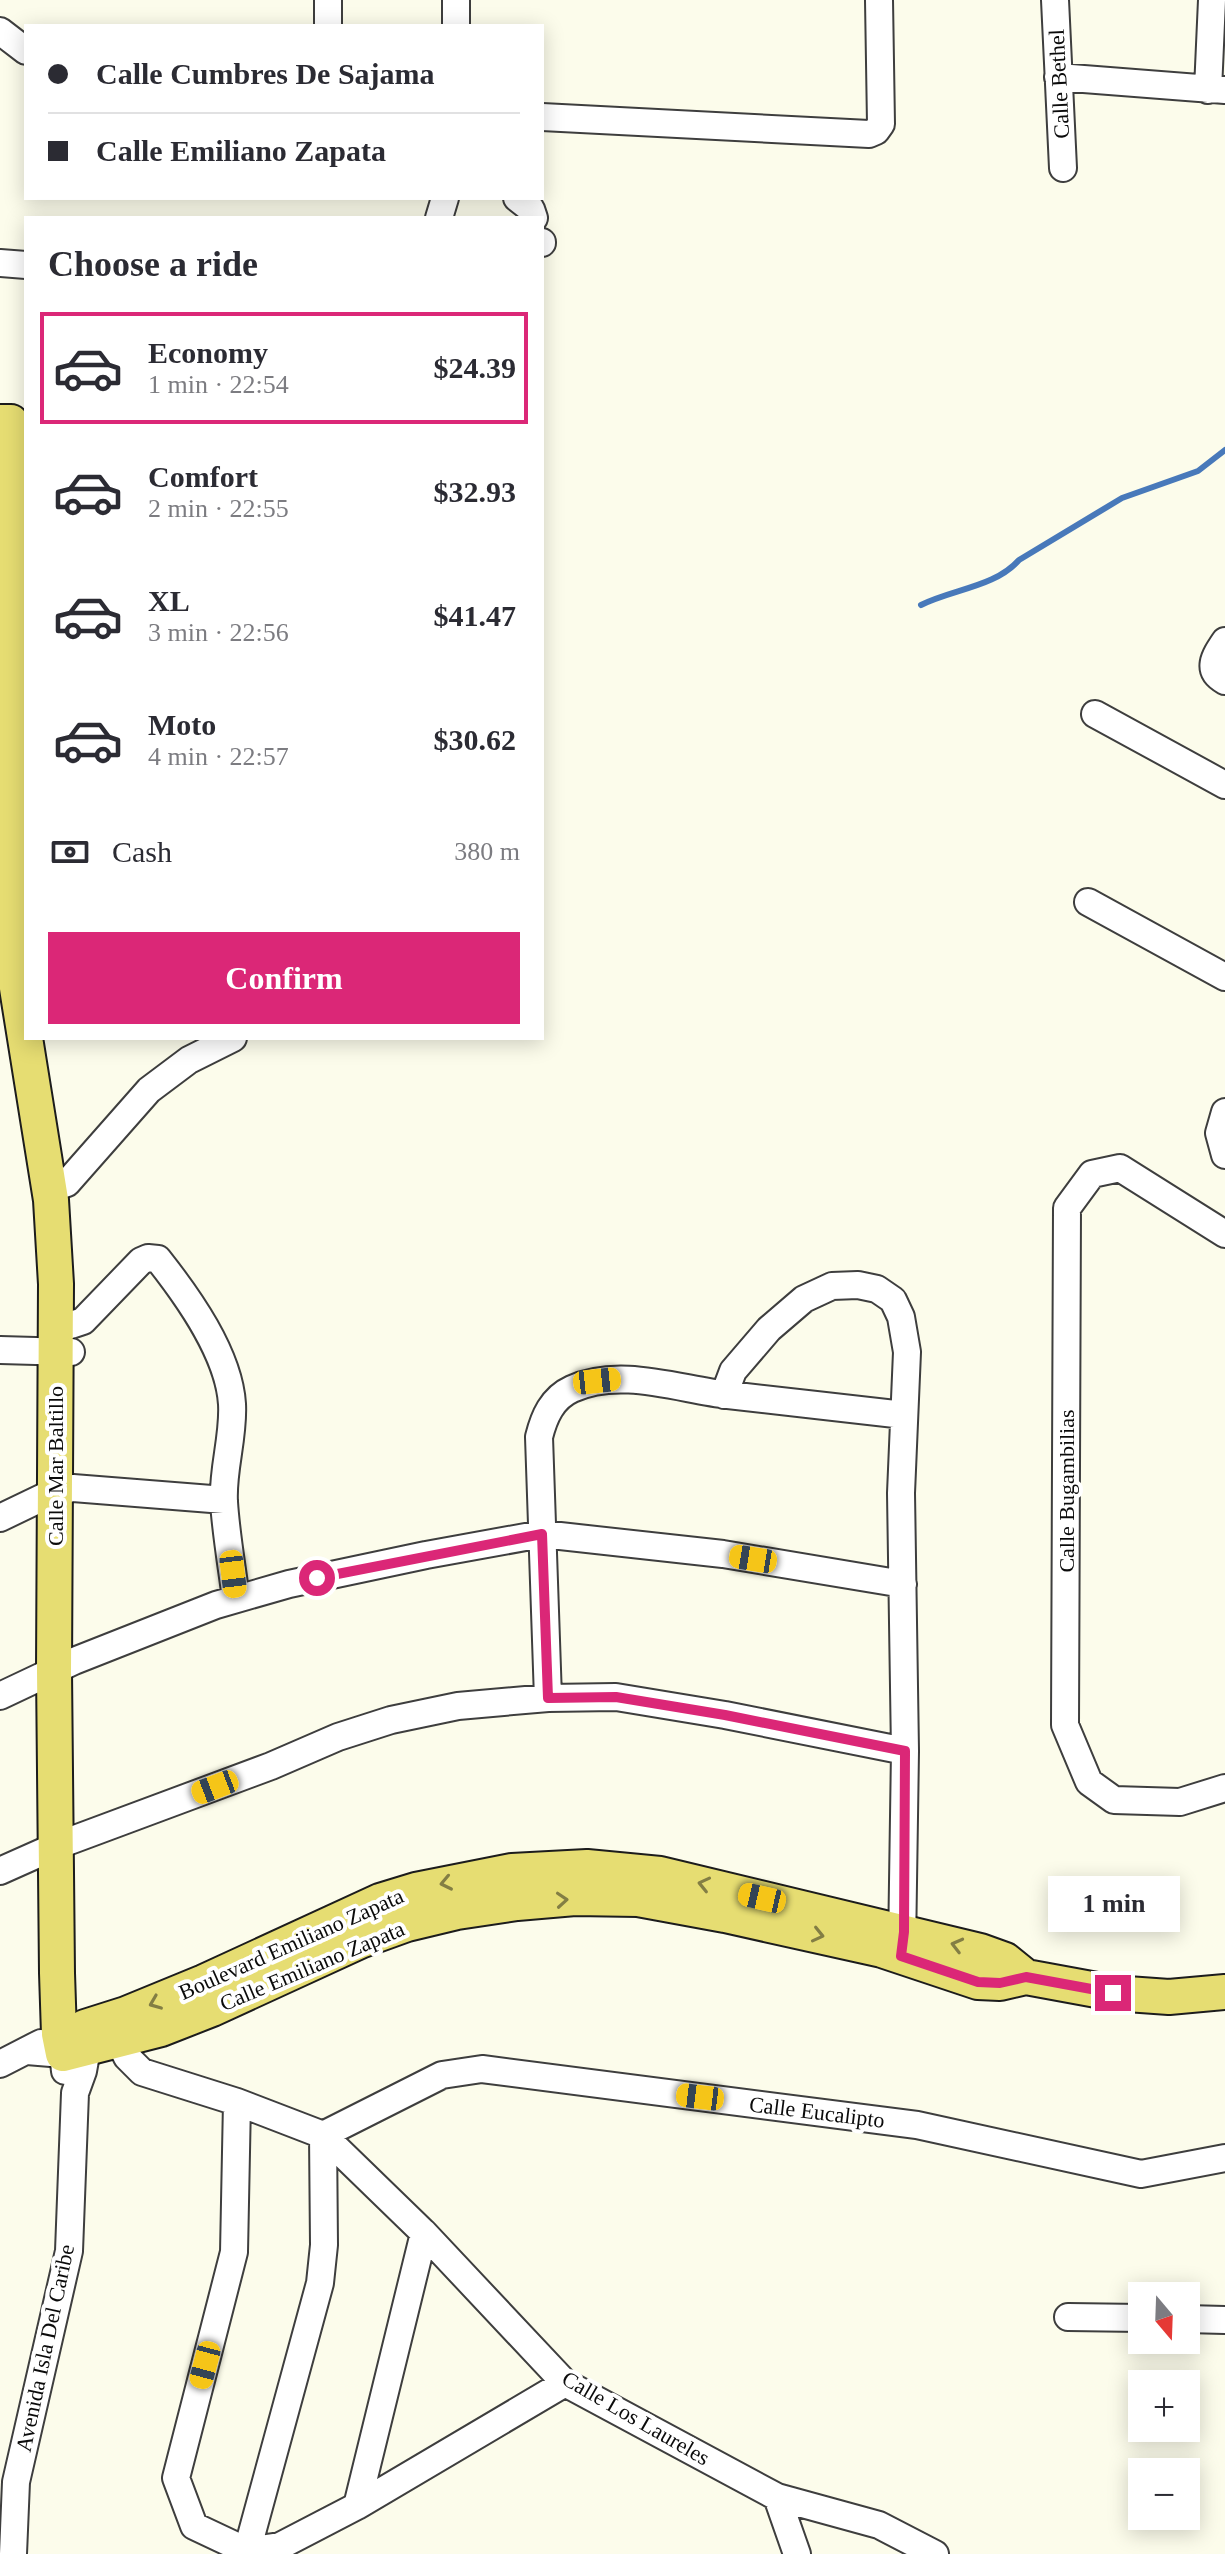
<!DOCTYPE html>
<meta charset="utf-8">
<style>
:root{--surface:#fff;--page:#f7f7f7;--text:#2b2b33;--muted:#7c7c81;--line:#e1e1e2;--accent:#db2777}
body{margin:0;font-family:Georgia,serif;background:var(--page);color:var(--text);height:100vh;display:flex;flex-direction:column;font-size:30px;white-space:nowrap}
*{box-sizing:border-box;margin:0}
p{font-size:26px;color:var(--muted)}
.icon{flex:none;width:44px;height:44px;fill:none;stroke:currentColor;stroke-width:2;stroke-linecap:round;stroke-linejoin:round}
.map{position:relative;flex:1;overflow:hidden}
.drawer{position:absolute;left:24px;top:216px;width:520px;height:824px;display:flex;flex-direction:column;background:var(--surface);border-radius:0px;box-shadow:0 4px 20px #0003}
.drawer>*{flex:none}
.banner{position:absolute;left:24px;top:24px;width:520px;height:176px;border-radius:0px;box-shadow:0 4px 20px #0003;display:grid;align-content:center;height:176px;padding:0 24px;background:var(--surface)}
.needle{width:52px;rotate:161deg}
.controls{position:absolute;left:1128px;top:2282px;display:grid;gap:16px}
.controls a{display:grid;place-items:center;width:72px;height:72px;border-radius:0px;background:var(--surface);box-shadow:0 4px 20px #0003;font-size:40px}
.end{position:absolute;width:36px;height:36px;margin:-18px;border:10px solid #db2777;background:#fff;box-shadow:0 0 0 4px #fff}
.from{border-radius:50%}
.bubble{position:absolute;height:56px;border-radius:0px;background:var(--surface);box-shadow:0 4px 20px #0003;font-size:26px;font-weight:700;line-height:56px;text-align:center}
.car{position:absolute;width:24px;height:48px;margin:-24px -12px;border-radius:10px;box-shadow:0 0 6px 2px #0007;background:linear-gradient(#f5c518 24%,#345 0 40%,#f5c518 0 76%,#345 0 86%,#f5c518 0)}
.banner b{display:flex;align-items:center;gap:28px;height:76px;font-size:30px}
.banner b+b{border-top:2px solid var(--line)}
.banner i{width:20px;height:20px;background:var(--text)}
ul{padding:0;list-style:none}
li{display:flex;align-items:center;gap:24px;height:112px;margin:0 16px 12px;padding:0 8px;border:4px solid transparent;border-radius:0px}
li div{flex:1}
li b{display:block;font-size:30px}
li em{font-style:normal;font-weight:700}
li.active{border-color:var(--accent)}
li>.icon{width:72px;height:72px;stroke-width:1.5}
h2{padding:0 24px;font-size:36px;line-height:96px}
.pay{display:flex;align-items:center;gap:20px;height:88px;padding:0 24px;font-size:30px}
.pay p{margin-inline-start:auto}
.cta{display:flex;gap:16px;margin-top:auto;padding:16px 24px}
.cta a{flex:1;height:92px;border-radius:0px;background:var(--accent);color:#fff;font-size:32px;font-weight:700;line-height:92px;text-align:center}
.map>svg:first-child{display:block}
.lines{fill:none;stroke-linecap:round;stroke-linejoin:round}
.stream{stroke:#4879ba;stroke-width:6}
.minor-casing{stroke:#3e3e3e;stroke-width:30}
.major-casing{stroke:#1c1c1c;stroke-width:38}
.minor{stroke:#fff;stroke-width:26}
.major{stroke:#e6dd72;stroke-width:34}
.oneway{stroke:#837e44}
.route{stroke:#db2777;stroke-width:10}
.labels{text-anchor:middle;dominant-baseline:central;stroke-width:8;stroke-linejoin:round;paint-order:stroke}
.street-label{font-size:22px;fill:#0b0b0b;stroke:#fff}
</style>
<div class="map">
<svg width="1225" height="2554" viewBox="0 0 1225 2554">
<rect width="100%" height="100%" fill="#fcfceb"/>
<g class="lines">
<!-- stream -->
<path class="stream" d="M 921,605 C 953,589 995,587 1019,560 L 1122,498 L 1198,471 L 1225,450"/>
<!-- minor casing -->
<g class="minor-casing">
<path id="minor" d="M 1055,0 L 1063,168
M 328,26 L 328,0
M 456,26 L 456,0
M 0,31 L 26,51
M 1058,77 L 1225,90
M 1208,90 L 1212,0
M 542,117 L 869,134 L 876,131 L 881,124 L 879,0
M 517,198 L 531,209 L 534,218
M 439,218 L 445,198
M 542,242 L 542,243
M 0,263 L 26,265
M 1225,641 C 1215,656 1205,670 1225,681
M 1095,714 L 1225,785
M 1088,902 L 1225,977
M 1225,1112 L 1219,1133 L 1225,1155
M 50,1189 L 67,1183 L 149,1090 L 189,1060 L 233,1038
M 1225,1234 L 1120,1168 L 1092,1174 L 1067,1208 L 1065,1725 L 1089,1782 L 1114,1800 L 1180,1802 L 1225,1788
M 55,1327 L 71,1325 L 83,1321 L 141,1261 L 148,1258 L 158,1259 C 188,1297 229,1354 232,1404 C 234,1437 222,1470 224,1502 C 226,1534 232,1567 236,1599
M 0,1350 L 71,1352
M 724,1395 L 733,1371 L 769,1329 L 804,1299 L 832,1286 L 858,1285 L 877,1289 L 893,1300 L 901,1317 L 907,1352 L 901,1493 L 905,1751 L 902,1948
M 0,1518 L 54,1492 L 73,1488 L 224,1500
M 0,1696 L 74,1661 L 216,1605 L 289,1584 L 426,1555 L 542,1534 L 723,1554 L 903,1584
M 548,1698 L 539,1437 C 544,1417 552,1398 572,1389 C 620,1367 678,1389 728,1395 C 787,1402 845,1408 904,1415
M 0,1871 L 56,1846 L 271,1766 L 338,1737 L 391,1720 L 458,1706 L 548,1698 L 616,1697 L 725,1715 L 905,1751
M 111,2025 L 127,2057 L 142,2072 L 237,2102 L 323,2135 L 424,2233 L 565,2383 L 777,2497 L 879,2525 L 935,2554
M 27,2051 L 63,2054 L 65,2071
M 0,2064 L 41,2043
M 237,2102 L 234,2252 L 176,2478 L 194,2526 L 247,2551 L 280,2546 L 357,2506
M 323,2135 L 442,2075 L 482,2069 L 917,2125 L 1141,2174 L 1225,2158
M 424,2233 L 357,2506 L 565,2383
M 1068,2317 L 1142,2318
M 1186,2319 L 1225,2320
M 777,2497 L 797,2554
M 247,2551 L 320,2283 L 324,2245 L 323,2135
M 13,2554 L 16,2482 L 69,2251 L 75,2093 L 83,2071 L 87,2049"/>
</g>
<!-- major casing -->
<g class="major-casing">
<path id="major" d="M 0,422 L 11,422 L 13,831 L 22,910
M 0,882 L 51,1200 L 56,1284 L 54,1671 L 57,1973 L 59,2034 L 63,2054 L 161,2029 L 212,2009 L 360,1941 L 407,1924 L 457,1912 L 517,1903 L 575,1898 L 638,1899 L 725,1915 L 882,1950 L 978,1982 L 1000,1983 L 1026,1977 L 1113,1993 L 1169,1997 L 1225,1992
M 85,2027 L 126,2014 L 204,1982 L 380,1901 L 416,1890 L 512,1871 L 587,1867 L 660,1874 L 980,1951 L 1005,1960 L 1026,1977"/>
</g>
<!-- minor -->
<use href="#minor" class="minor"/>
<!-- major -->
<use href="#major" class="major"/>
</g>
<!-- one-way arrows -->
<defs><path id="oneway-chevron" d="M-2-3.5L2.5 0L-2 3.5" fill="none" stroke-width="1.6" stroke-linecap="round" stroke-linejoin="round" transform="scale(2)"/></defs>
<g class="oneway">
<use href="#oneway-chevron" transform="translate(446 1883) rotate(168)"/>
<use href="#oneway-chevron" transform="translate(704 1884) rotate(-167)"/>
<use href="#oneway-chevron" transform="translate(562 1900) rotate(-4)"/>
<use href="#oneway-chevron" transform="translate(818 1935) rotate(13)"/>
<use href="#oneway-chevron" transform="translate(957 1945) rotate(-166)"/>
<use href="#oneway-chevron" transform="translate(155 2003) rotate(158)"/>
</g>
<g class="lines">
<!-- route -->
<path class="route" d="M 317,1578 L 542,1534 L 548,1698 L 616,1697 L 725,1715 L 905,1751 L 904,1932 L 901,1956 L 978,1982 L 1000,1983 L 1026,1977 L 1113,1993"/>
</g>
<g class="labels">
<!-- street labels -->
<g class="street-label">
<text transform="translate(1059 84) rotate(-93)">Calle Bethel</text>
<text transform="translate(55 1466) rotate(-90)">Calle Mar Baltillo</text>
<text transform="translate(1066 1491) rotate(-90)">Calle Bugambilias</text>
<text transform="translate(291 1944) rotate(-24)">Boulevard Emiliano Zapata</text>
<text transform="translate(312 1966) rotate(-23)">Calle Emiliano Zapata</text>
<text transform="translate(817 2112) rotate(7)">Calle Eucalipto</text>
<text transform="translate(45 2348) rotate(-78)">Avenida Isla Del Caribe</text>
<text transform="translate(636 2418) rotate(30)">Calle Los Laureles</text>
</g>
</g>
</svg>
<div class="controls">
<a><svg class="needle" viewBox="-14 -14 28 28"><path d="M0-13l5 13h-10z" fill="#e53935"/><path d="M0 13l5-13h-10z" fill="#7c7c81"/></svg></a>
<a>+</a>
<a>−</a>
</div>
<i class="end from" style="left:317px;top:1578px"></i>
<i class="end" style="left:1113px;top:1993px"></i>
<div class="bubble" style="left:1048px;top:1876px;width:132px">1 min</div>
<i class="car" style="left:597px;top:1381px;rotate:84deg"></i>
<i class="car" style="left:753px;top:1559px;rotate:279deg"></i>
<i class="car" style="left:233px;top:1574px;rotate:173deg"></i>
<i class="car" style="left:215px;top:1787px;rotate:249deg"></i>
<i class="car" style="left:762px;top:1898px;rotate:283deg"></i>
<i class="car" style="left:700px;top:2097px;rotate:277deg"></i>
<i class="car" style="left:205px;top:2365px;rotate:195deg"></i>
<div class="banner">
<b><i class="from"></i>Calle Cumbres De Sajama</b>
<b><i></i>Calle Emiliano Zapata</b>
</div>
<section class="drawer">
<h2>Choose a ride</h2>
<ul>
<li class="active"><svg class="icon" aria-label="car" viewBox="0 0 24 24"><path d="M5 17H2v-5l4-1 3-4h7l3 4 3 1v5h-3M9 17h6M6 11h13"/><circle cx="7" cy="17" r="2"/><circle cx="17" cy="17" r="2"/></svg><div><b>Economy</b><p>1 min · 22:54</p></div><em>$24.39</em></li>
<li><svg class="icon" aria-label="car" viewBox="0 0 24 24"><path d="M5 17H2v-5l4-1 3-4h7l3 4 3 1v5h-3M9 17h6M6 11h13"/><circle cx="7" cy="17" r="2"/><circle cx="17" cy="17" r="2"/></svg><div><b>Comfort</b><p>2 min · 22:55</p></div><em>$32.93</em></li>
<li><svg class="icon" aria-label="car" viewBox="0 0 24 24"><path d="M5 17H2v-5l4-1 3-4h7l3 4 3 1v5h-3M9 17h6M6 11h13"/><circle cx="7" cy="17" r="2"/><circle cx="17" cy="17" r="2"/></svg><div><b>XL</b><p>3 min · 22:56</p></div><em>$41.47</em></li>
<li><svg class="icon" aria-label="car" viewBox="0 0 24 24"><path d="M5 17H2v-5l4-1 3-4h7l3 4 3 1v5h-3M9 17h6M6 11h13"/><circle cx="7" cy="17" r="2"/><circle cx="17" cy="17" r="2"/></svg><div><b>Moto</b><p>4 min · 22:57</p></div><em>$30.62</em></li>
</ul>
<div class="pay"><svg class="icon" aria-label="cash" viewBox="0 0 24 24"><path d="M3 7h18v10H3z"/><circle cx="12" cy="12" r="2"/></svg>Cash<p>380 m</p></div>
<div class="cta"><a>Confirm</a></div>
</section>
</div>
